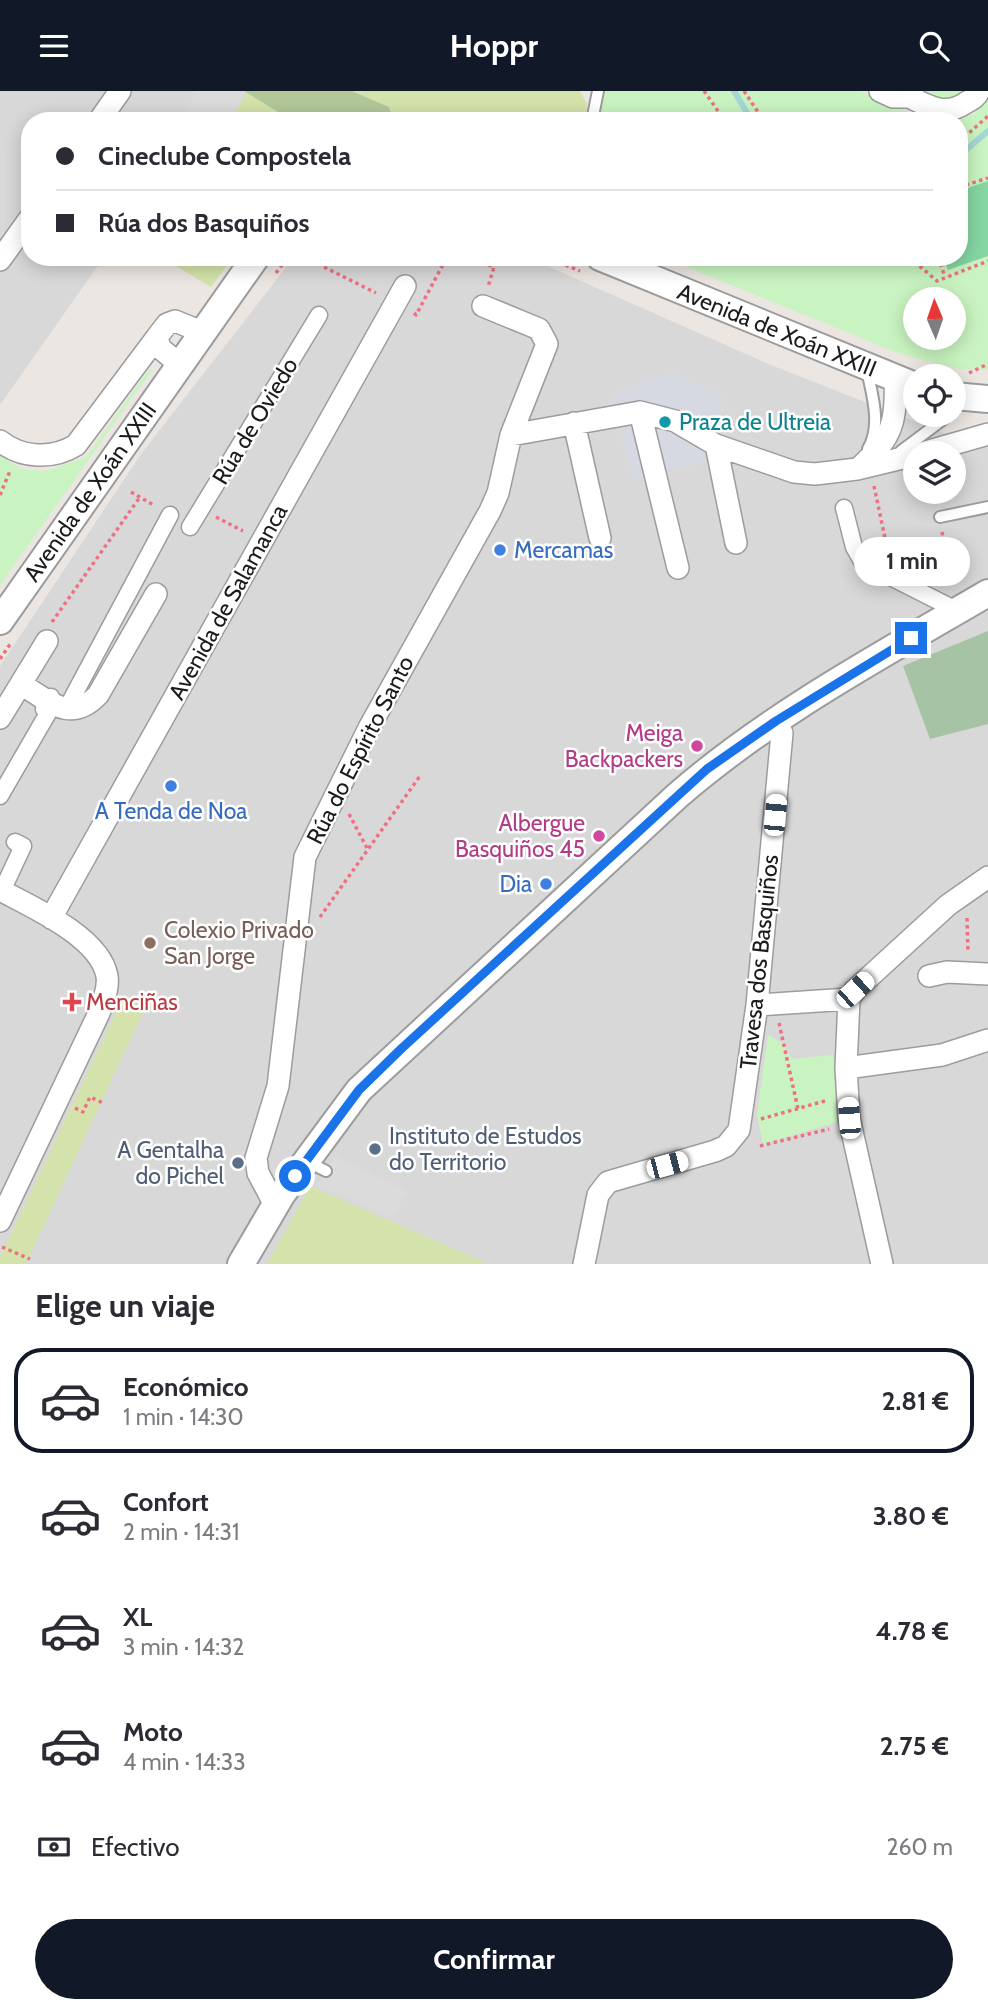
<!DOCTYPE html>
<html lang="es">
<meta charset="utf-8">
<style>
:root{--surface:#fff;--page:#f2f2f3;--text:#2b2b33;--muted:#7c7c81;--line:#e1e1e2;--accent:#111827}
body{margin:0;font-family:Cabin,sans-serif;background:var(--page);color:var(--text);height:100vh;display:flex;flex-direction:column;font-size:26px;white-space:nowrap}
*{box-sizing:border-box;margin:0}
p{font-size:23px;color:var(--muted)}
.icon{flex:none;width:38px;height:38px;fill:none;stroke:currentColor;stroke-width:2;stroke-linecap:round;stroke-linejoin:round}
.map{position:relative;height:1173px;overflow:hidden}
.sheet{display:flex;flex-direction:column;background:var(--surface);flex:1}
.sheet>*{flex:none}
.banner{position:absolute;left:21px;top:21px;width:947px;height:154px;border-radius:28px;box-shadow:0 4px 18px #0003;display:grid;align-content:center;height:154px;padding:0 35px;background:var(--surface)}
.needle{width:46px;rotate:358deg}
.fabs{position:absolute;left:903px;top:196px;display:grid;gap:14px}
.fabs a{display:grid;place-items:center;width:63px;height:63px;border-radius:50%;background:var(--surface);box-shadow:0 4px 18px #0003;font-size:35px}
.end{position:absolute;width:32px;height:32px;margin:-16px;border:9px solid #1a73e8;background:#fff;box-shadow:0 0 0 4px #fff}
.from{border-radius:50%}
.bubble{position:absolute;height:49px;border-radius:24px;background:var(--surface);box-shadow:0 4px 18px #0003;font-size:23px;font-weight:700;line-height:49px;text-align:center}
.car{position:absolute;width:21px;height:42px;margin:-21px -10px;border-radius:9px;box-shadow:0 0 5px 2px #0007;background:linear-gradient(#fff 24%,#345 0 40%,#fff 0 76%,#345 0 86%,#fff 0)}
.banner b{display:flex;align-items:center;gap:24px;height:66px;font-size:26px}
.banner b+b{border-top:2px solid var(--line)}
.banner i{width:18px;height:18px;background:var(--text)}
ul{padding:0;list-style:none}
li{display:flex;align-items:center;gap:21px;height:105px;margin:0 14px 10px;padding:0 21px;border:4px solid transparent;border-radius:28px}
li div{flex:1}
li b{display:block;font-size:26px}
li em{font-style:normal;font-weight:700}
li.current{border-color:var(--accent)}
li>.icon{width:63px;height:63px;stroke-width:1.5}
h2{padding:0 35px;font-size:32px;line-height:84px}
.pay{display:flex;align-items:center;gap:18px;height:77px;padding:0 35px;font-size:26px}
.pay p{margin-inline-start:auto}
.button{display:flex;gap:14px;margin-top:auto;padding:14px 35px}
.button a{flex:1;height:80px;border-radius:42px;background:var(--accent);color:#fff;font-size:28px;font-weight:700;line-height:80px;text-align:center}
header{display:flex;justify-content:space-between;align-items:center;height:91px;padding:0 35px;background:var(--accent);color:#fff;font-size:32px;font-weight:700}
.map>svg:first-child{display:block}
.residential{fill:#d9d8d9;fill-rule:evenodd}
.grass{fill:#d4e3ab}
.forest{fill:#b2c899}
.cemetery{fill:#a7c3a5}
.park{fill:#c9f4c1;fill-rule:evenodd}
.pitch{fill:#85d6a3}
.parking{fill:#dbdbdb}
.plaza{fill:#d6d9e2}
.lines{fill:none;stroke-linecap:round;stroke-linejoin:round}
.stream{stroke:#a5d7d6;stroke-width:6}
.service-casing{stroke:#9c9c9c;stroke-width:14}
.pedestrian-casing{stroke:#9c9c9c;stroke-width:19}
.minor-casing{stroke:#9c9c9c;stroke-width:24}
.tertiary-casing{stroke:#9c9c9c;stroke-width:30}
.path{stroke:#ee7182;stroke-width:3.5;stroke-dasharray:3.5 3.5;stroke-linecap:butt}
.service{stroke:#fff;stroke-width:10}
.pedestrian{stroke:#fff;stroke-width:16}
.minor{stroke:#fff;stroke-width:21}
.tertiary{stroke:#fff;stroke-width:26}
.route{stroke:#1a73e8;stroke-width:9}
.culture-dot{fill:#0f9aa8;stroke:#fff;stroke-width:2.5}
.shop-dot{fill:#3f7fe0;stroke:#fff;stroke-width:2.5}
.hotel-dot{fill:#d1479c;stroke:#fff;stroke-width:2.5}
.education-dot{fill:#8d6e63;stroke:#fff;stroke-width:2.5}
.health-dot{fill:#e0444e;stroke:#fff;stroke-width:2.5}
.service-dot{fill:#5c6f8a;stroke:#fff;stroke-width:2.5}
.labels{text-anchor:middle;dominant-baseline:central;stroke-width:5;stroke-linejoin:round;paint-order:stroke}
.street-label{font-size:23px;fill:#1b1b1b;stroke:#fff}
.culture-label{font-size:23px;fill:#0d838f;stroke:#fff;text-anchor:start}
.shop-label{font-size:23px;fill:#366cbe;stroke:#fff;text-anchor:start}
.hotel-label{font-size:23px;fill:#b23c85;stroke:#fff;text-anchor:end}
.education-label{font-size:23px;fill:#785e54;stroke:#fff;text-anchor:start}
.health-label{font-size:23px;fill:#be3a42;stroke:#fff;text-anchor:start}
.service-label{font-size:23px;fill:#4e5e75;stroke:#fff;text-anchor:start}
</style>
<header><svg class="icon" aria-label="menu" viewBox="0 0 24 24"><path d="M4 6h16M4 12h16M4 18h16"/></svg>Hoppr<svg class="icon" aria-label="search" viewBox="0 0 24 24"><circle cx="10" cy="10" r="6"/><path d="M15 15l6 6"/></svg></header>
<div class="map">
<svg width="988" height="1173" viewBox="0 0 988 1173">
<rect width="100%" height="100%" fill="#ece6e2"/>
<!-- residential -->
<path class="residential" d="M 0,0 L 244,0 L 285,30 L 30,30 L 30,166 L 104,166 L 0,314 Z
M 294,166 L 527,166 L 766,272 L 959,348 L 988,348 L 988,1173 L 0,1173 L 0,575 L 141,363 ZM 915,362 L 954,362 L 954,401 L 915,401 Z"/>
<!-- grass -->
<path class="grass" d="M 196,0 L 244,0 L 286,26 L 285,30 L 181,30 Z
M 352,0 L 580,0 L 587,13 L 586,30 L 394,30 L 389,16 Z
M 161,166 L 233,166 L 211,196 Z
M 128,905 L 148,910 L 26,1173 L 0,1173 L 0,1166 L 123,907 Z
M 310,1095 L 489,1173 L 267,1173 Z"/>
<!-- forest -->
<path class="forest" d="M 244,0 L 352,0 L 389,16 L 394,30 L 285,30 L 286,26 Z"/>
<!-- cemetery -->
<path class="cemetery" d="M 988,540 L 988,633 L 930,648 L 903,575 Z"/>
<!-- park -->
<path class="park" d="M 605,0 L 860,0 L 929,30 L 599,30 Z
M 922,0 L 971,0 L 959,10 L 929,9 Z
M 988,7 L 988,279 L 958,278 L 900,263 L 662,166 L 959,166 L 959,30 L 956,30 L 974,23 ZM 915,208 L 954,208 L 954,247 L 915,247 Z
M 150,277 L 152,279 L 0,494 L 0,365 L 22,378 L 46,380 L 86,366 Z
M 768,944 L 783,952 L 792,968 L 833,964 L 837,1031 L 763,1053 L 757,1024 Z"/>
<!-- pitch -->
<path class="pitch" d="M 988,90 L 988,165 L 948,179 L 943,166 L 959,166 L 959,100 Z"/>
<!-- parking -->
<path class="parking" d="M 196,0 L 244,0 L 246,1 L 231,30 L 181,30 Z
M 336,1065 L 407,1099 L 393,1127 L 316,1094 Z"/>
<!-- plaza -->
<path class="plaza" d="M 666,281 L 724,304 L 711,338 L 718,368 L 633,388 L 620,338 L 610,314 L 618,299 L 664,285 Z"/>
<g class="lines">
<!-- stream -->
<path class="stream" d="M 734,0 L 752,30
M 959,65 L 988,40"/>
<!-- service casing -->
<g class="service-casing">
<path id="service" d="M 592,30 L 598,0
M 867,279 C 872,304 882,334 868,358
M 901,360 L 949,324
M 940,426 L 988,416
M 306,1070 L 326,1080"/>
</g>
<!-- pedestrian casing -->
<g class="pedestrian-casing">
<path id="pedestrian" d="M 844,417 L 854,456 L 863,472 L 956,519
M 190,436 L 319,224
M 69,613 L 170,424
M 0,705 L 48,622 L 44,618 L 51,606
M 2,800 L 23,755 L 15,751"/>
</g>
<!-- minor casing -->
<g class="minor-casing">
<path id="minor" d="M 880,0 L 893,6 L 909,6 L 913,0
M 909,6 C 931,16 946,26 967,11 C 973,8 976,6 979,0
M 99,30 L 120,0
M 0,169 L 30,127
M 179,273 L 160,257 L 157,246 L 167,233 L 175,230 L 202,241
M 640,321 L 678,477
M 574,332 L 600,447
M 511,344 L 640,321 L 675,330 L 716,354 L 794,381 L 815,383 L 857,378 L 915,364
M 0,350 C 21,367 52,369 76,354 L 157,246
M 716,354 L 736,452
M 922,362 L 988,343
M 859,377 C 892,347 897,332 895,287
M 21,593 C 49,610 70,633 98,604 L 156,503
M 0,627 L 47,550
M 0,799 C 32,816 100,846 107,885 C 109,898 103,910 99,922 L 0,1130
M 51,827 L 405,195
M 929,885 L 947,881 L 988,883
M 849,908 L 846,977 L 849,1027 L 882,1173
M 849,908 L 855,899 L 948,814 L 988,786
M 757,914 L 849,908
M 846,977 L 942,964 L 988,949
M 275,1114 L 258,1082 L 256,1067 L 278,995 L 305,766 L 370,635 L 490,420 L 498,402 L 511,344 L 547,253 L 539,238 L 483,215
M 584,1173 L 598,1104 L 608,1091 L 715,1060 L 726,1055 L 739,1039 L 757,914 L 782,642 L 776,630"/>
</g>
<!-- tertiary casing -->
<g class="tertiary-casing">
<path id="tertiary" d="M 600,166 L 915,295
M 954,305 L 988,308
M 0,530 L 256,166
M 241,1173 L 282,1103 L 359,999 L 677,705 C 770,624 882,564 988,502"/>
</g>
<!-- path -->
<path class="path" d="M 704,0 L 725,30
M 744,0 L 764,30
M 959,51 L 988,25
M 959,96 L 988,87
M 321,166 L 327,170 L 324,176 L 376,202
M 469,166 L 494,176 L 488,196
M 546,166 L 580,180
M 909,166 L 937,190 L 988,170
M 938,166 L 945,186
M 276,182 L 288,166
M 414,222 L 416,224 L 447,166
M 969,282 L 988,273
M 874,395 L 889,466
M 131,401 L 155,415
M 935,401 L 937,412
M 0,404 L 10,380
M 216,426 L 243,440
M 942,441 L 947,465
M 52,531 L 140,406
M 0,568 L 11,552
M 349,723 L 368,759
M 320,826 L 420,685
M 967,827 L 968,861
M 779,932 L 798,1018
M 75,1017 L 83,1021 L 90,1006 L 103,1012
M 761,1028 L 828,1009
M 760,1055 L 829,1038
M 2,1156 L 30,1168"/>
<!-- service -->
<use href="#service" class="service"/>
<!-- pedestrian -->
<use href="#pedestrian" class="pedestrian"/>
<!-- minor -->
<use href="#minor" class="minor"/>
<!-- tertiary -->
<use href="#tertiary" class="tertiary"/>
</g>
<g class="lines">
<!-- route -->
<path class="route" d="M 295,1085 L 359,999 L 401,958 L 707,678 L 776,630 L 911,547"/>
</g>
<!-- markers -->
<circle class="culture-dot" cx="665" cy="331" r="7"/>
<g class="shop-dot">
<circle cx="500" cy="459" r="7"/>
<circle cx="171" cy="695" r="7"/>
<circle cx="546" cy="793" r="7"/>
</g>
<g class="hotel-dot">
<circle cx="697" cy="655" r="7"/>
<circle cx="599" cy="745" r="7"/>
</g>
<circle class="education-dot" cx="150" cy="852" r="7"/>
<path class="health-dot" d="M68.5 900.5h7v7h7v7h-7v7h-7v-7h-7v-7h7z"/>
<g class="service-dot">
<circle cx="375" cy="1058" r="7"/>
<circle cx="238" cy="1072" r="7"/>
</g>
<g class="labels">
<!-- street labels -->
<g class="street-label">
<text transform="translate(777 239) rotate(22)">Avenida de Xoán XXIII</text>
<text transform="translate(255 330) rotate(-59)">Rúa de Oviedo</text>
<text transform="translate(90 401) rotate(-55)">Avenida de Xoán XXIII</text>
<text transform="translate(228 511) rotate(-61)">Avenida de Salamanca</text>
<text transform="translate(360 659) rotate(-63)">Rúa do Espírito Santo</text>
<text transform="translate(759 871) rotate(-84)">Travesa dos Basquiños</text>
</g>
<!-- culture labels -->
<g class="culture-label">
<text x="679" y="331">Praza de Ultreia</text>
</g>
<!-- shop labels -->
<g class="shop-label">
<text x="514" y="459">Mercamas</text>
<text x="171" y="720" text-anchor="middle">A Tenda de Noa</text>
<text x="532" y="793" text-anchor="end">Dia</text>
</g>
<!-- hotel labels -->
<g class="hotel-label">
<text x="683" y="642">Meiga<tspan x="683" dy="26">Backpackers</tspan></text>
<text x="585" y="732">Albergue<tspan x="585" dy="26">Basquiños 45</tspan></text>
</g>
<!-- education labels -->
<g class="education-label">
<text x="164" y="839">Colexio Privado<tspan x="164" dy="26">San Jorge</tspan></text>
</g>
<!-- health labels -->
<g class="health-label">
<text x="86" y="911">Menciñas</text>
</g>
<!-- service labels -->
<g class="service-label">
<text x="389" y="1045">Instituto de Estudos<tspan x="389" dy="26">do Territorio</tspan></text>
<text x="224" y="1059" text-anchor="end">A Gentalha<tspan x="224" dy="26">do Pichel</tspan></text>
</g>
</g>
</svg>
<div class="fabs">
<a><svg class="needle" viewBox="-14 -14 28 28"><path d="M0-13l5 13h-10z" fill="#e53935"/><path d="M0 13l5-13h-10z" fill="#7c7c81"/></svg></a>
<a><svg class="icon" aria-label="locate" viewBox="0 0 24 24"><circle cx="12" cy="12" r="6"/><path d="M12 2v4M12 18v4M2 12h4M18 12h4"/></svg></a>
<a><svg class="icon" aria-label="layers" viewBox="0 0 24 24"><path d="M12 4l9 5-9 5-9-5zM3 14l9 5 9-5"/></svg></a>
</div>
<i class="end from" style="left:295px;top:1085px"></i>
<i class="end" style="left:911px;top:547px"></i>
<div class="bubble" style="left:854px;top:446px;width:116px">1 min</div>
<i class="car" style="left:775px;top:724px;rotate:5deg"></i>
<i class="car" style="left:855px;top:899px;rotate:48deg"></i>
<i class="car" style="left:849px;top:1027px;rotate:356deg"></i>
<i class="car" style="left:667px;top:1074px;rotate:75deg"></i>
<div class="banner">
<b><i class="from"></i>Cineclube Compostela</b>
<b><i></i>Rúa dos Basquiños</b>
</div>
</div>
<section class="sheet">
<h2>Elige un viaje</h2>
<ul>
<li class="current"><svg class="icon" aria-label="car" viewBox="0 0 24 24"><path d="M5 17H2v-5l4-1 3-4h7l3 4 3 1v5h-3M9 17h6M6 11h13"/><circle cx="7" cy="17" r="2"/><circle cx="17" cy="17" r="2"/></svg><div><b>Económico</b><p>1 min · 14:30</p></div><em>2.81 €</em></li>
<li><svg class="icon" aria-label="car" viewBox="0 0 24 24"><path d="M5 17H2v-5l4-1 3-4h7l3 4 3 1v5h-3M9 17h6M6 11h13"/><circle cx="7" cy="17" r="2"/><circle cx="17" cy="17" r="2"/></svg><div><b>Confort</b><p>2 min · 14:31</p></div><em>3.80 €</em></li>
<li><svg class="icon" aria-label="car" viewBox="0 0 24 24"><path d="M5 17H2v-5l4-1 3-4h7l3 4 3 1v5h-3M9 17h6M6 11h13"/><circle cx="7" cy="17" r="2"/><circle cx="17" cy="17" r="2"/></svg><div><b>XL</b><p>3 min · 14:32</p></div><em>4.78 €</em></li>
<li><svg class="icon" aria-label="car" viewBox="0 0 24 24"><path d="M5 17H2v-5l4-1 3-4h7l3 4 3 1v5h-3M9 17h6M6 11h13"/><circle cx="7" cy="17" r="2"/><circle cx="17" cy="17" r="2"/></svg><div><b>Moto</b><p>4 min · 14:33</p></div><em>2.75 €</em></li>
</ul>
<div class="pay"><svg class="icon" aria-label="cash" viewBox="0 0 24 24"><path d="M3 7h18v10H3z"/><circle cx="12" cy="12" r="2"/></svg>Efectivo<p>260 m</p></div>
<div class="button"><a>Confirmar</a></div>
</section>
